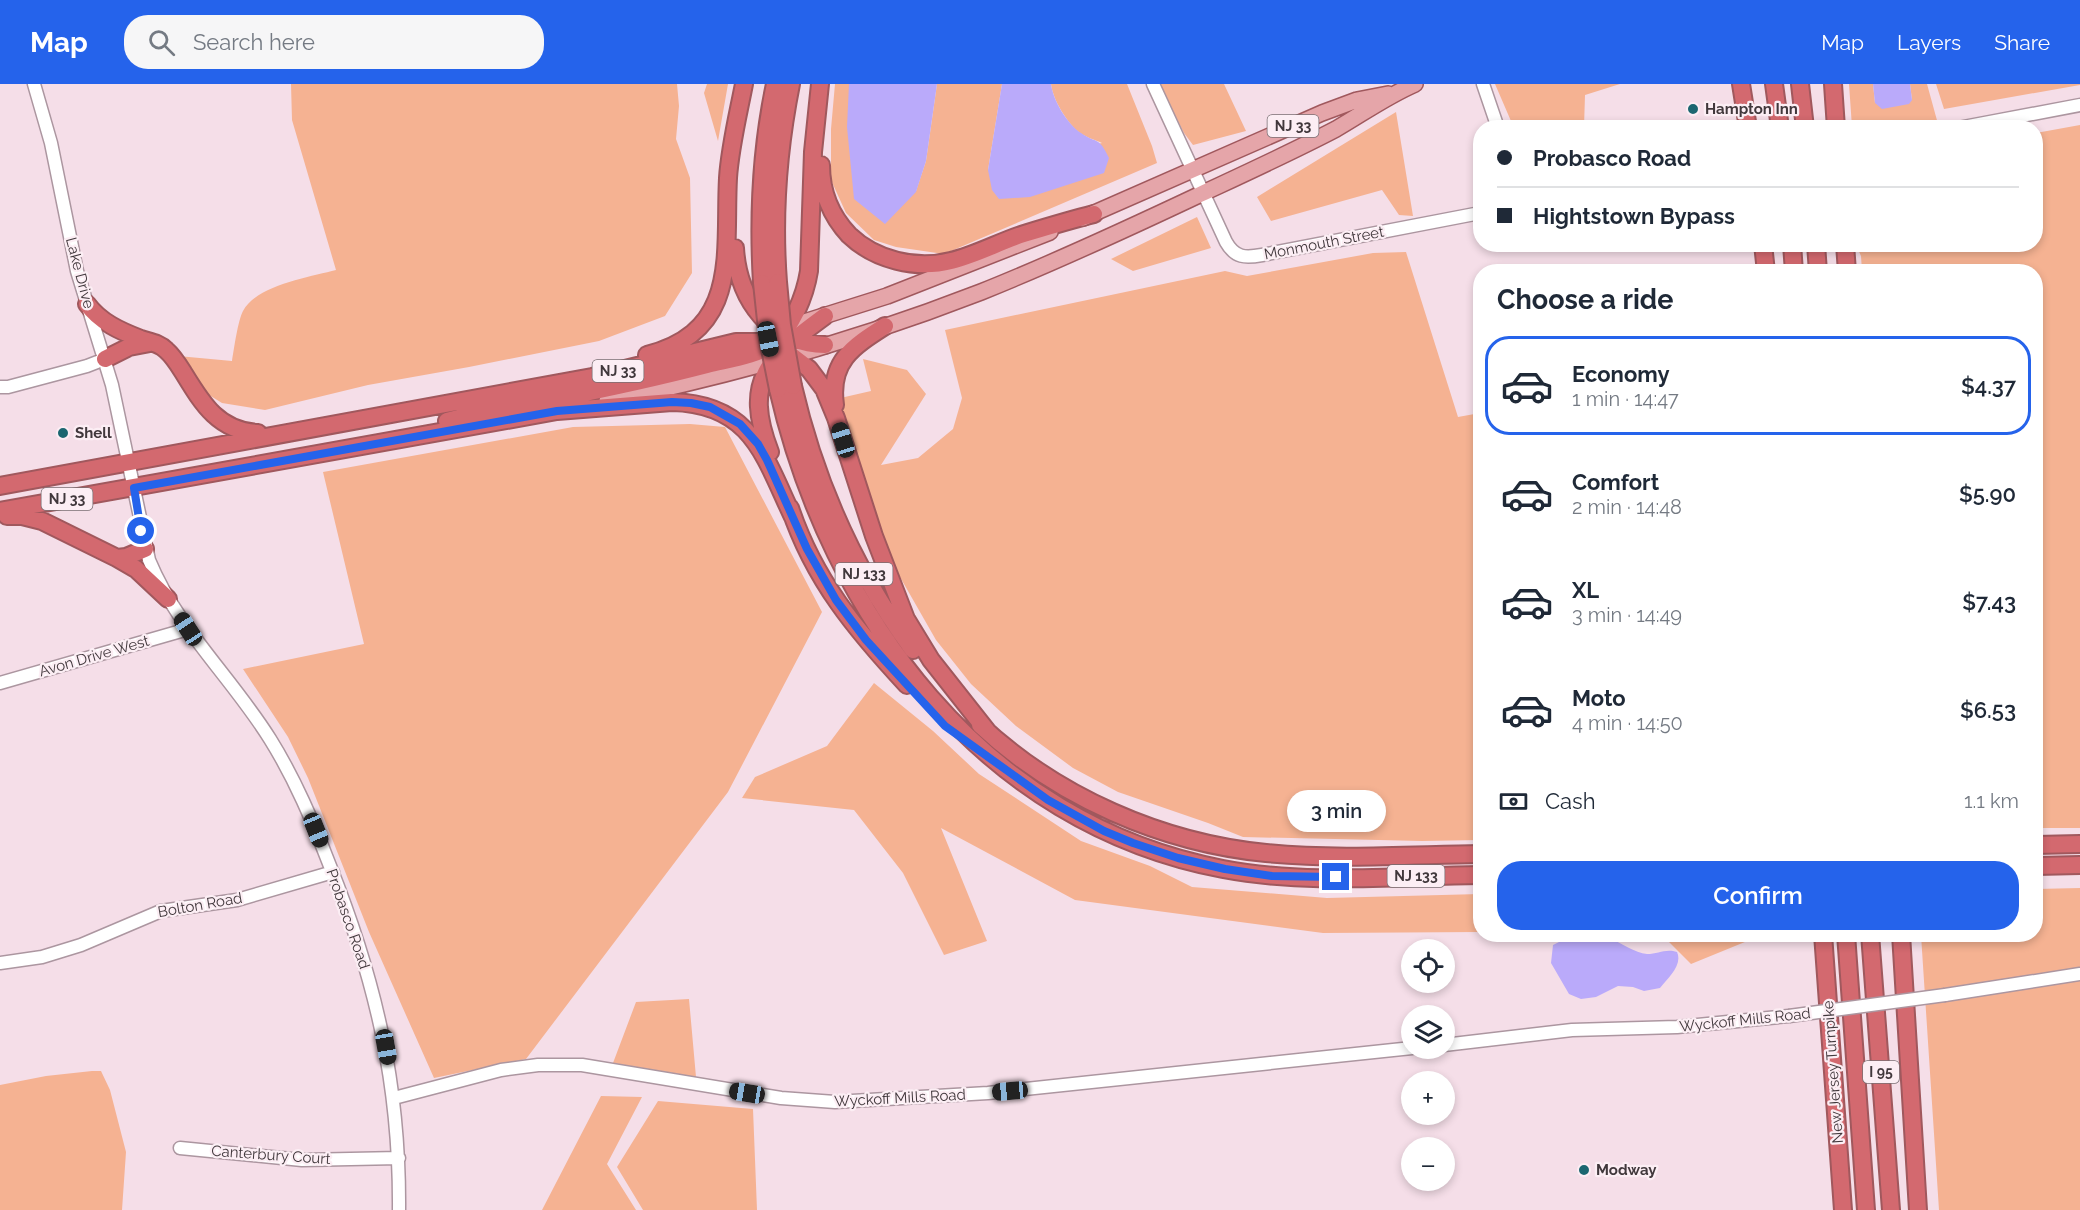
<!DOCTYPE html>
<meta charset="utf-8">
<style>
:root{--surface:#fff;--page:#f6f6f7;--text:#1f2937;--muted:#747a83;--line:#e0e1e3;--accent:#2563eb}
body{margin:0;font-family:Raleway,sans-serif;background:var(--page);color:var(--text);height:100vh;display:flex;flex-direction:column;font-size:22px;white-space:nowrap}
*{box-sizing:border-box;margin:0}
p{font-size:20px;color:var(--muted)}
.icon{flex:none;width:33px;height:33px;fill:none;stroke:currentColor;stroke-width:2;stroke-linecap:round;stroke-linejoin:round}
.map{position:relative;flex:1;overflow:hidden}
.panel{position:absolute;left:1473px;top:180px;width:570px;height:678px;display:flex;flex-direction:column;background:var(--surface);border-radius:24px;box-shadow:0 3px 9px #0003}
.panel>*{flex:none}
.hud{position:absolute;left:1473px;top:36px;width:570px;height:132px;border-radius:24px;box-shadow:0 3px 9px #0003;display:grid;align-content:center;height:132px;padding:0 24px;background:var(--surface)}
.tools{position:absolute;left:1401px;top:855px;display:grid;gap:12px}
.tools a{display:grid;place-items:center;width:54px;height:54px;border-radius:50%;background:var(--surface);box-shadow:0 3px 9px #0003;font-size:30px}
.end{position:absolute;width:27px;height:27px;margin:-14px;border:8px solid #2563eb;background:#fff;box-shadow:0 0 0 3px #fff}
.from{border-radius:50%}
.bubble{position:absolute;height:42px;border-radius:21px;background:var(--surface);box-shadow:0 3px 9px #0003;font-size:20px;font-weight:600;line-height:42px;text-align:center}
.car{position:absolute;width:18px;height:36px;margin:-18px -9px;border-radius:8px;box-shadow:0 0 4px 2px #0007;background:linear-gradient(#222 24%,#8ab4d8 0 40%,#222 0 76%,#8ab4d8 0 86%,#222 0)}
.hud b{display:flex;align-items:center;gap:21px;height:57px;font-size:22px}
.hud b+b{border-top:2px solid var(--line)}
.hud i{width:15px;height:15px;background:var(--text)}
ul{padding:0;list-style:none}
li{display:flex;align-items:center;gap:18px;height:99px;margin:0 12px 9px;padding:0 12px;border:3px solid transparent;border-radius:24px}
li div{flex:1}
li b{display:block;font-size:22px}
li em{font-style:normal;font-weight:600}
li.active{border-color:var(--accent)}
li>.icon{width:54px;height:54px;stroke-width:1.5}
h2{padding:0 24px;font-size:27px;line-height:72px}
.pay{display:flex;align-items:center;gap:15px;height:66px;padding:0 24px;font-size:22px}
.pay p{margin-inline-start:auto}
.button{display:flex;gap:12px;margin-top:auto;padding:12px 24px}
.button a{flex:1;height:69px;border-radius:24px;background:var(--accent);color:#fff;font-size:24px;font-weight:600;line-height:69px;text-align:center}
header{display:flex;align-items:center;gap:36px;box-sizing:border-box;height:84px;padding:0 30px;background:var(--accent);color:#fff}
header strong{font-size:28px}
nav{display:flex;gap:33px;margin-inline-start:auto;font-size:21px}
.search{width:420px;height:54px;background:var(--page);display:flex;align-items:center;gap:15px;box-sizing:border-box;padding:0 21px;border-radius:24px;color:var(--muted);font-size:22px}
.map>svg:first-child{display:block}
.green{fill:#f5b292}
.water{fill:#baaafa}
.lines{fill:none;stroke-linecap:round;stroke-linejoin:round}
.minor-casing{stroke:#ac96a0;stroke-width:15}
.major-casing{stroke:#a0585d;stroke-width:18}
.highway-casing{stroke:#a0585d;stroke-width:20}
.minor{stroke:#fff;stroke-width:12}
.major{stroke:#e5a5a9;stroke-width:15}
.highway{stroke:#d3696f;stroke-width:16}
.minor-bridge-casing{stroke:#ac96a0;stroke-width:15;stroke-linecap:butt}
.highway-bridge-casing{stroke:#a0585d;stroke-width:20;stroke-linecap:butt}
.minor-bridge{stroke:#fff;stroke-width:12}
.highway-bridge{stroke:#d3696f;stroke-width:16}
.route{stroke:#2563eb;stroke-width:8}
.poi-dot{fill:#1b6670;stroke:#fceef4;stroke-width:2}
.labels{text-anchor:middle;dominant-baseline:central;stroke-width:4.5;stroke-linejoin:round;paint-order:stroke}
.shield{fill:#fceef4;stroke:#796f73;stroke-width:1.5}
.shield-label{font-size:14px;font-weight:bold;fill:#41383c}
.poi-label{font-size:15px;font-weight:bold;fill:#41383c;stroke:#fceef4;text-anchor:start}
.street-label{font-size:15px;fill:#41383c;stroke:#fceef4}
</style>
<header>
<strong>Map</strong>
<div class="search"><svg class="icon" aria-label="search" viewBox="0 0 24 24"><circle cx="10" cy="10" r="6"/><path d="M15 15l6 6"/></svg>Search here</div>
<nav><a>Map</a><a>Layers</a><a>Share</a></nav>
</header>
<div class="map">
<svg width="2080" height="1126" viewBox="0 0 2080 1126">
<rect width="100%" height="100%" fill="#f5dee8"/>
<!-- green -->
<path class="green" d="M 291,0 L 677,0 L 679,22 L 676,55 L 690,94 L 692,189 L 665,232 L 599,257 L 469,283 L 368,301 L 265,326 L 222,319 L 209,311 L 178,272 L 232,277 C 234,265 238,236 243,227 C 257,201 310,193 336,186 L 292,36 Z
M 707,0 L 728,0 L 718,57 L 704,9 Z
M 835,0 L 849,0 L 849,23 L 903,119 L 916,107 L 926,77 L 937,0 L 1002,0 L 988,86 L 1102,59 C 1095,56 1086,53 1080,49 C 1067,39 1053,16 1051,0 L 1127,0 L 1152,62 L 1157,79 L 944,170 L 896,163 L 874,156 L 846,129 L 831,96 L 831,45 Z
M 1159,0 L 1224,0 L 1246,47 L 1193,61 L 1184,49 Z
M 1495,0 L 1620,0 L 1585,11 L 1584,43 L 1514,44 Z
M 1849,0 L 1873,0 L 1875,19 L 1912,16 L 1910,0 L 1927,0 L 1938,40 L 1917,44 L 1852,43 Z
M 1936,0 L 2080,0 L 2080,1 L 1944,25 Z
M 1396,28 L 1413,132 L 1399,131 L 1382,106 L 1271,137 L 1257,113 Z
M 2080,41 L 2080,744 L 2036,744 L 2036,188 L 1862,187 L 1861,172 L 1856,161 L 2036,160 L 2036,49 Z
M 1197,133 L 1211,164 L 1133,187 L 1111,175 Z
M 1406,168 L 1458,333 L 1480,329 L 1480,756 L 1422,757 L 1243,753 L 1208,739 L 1118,708 L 1073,684 L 1016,642 L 971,600 L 936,556 L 884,465 L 836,315 L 871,307 L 863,275 L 907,286 L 926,310 L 881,381 L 918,374 L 953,345 L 962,314 L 945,246 L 1225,187 L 1247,192 L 1373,169 Z
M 690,340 L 725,343 L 822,528 L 728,708 L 526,975 L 434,994 L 369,848 L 308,694 L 288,653 L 243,585 L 364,560 L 323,388 L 573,343 Z
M 874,599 L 933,647 L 979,690 L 1081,757 L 1150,782 L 1192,803 L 1327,814 L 1480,810 L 1480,848 L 1323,849 L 1075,816 L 941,744 L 987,857 L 944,871 L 903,789 L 854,726 L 742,714 L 755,693 L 827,662 Z
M 2080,804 L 2080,1126 L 1939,1126 L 1921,851 L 2036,850 L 2036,805 Z
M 1662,851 L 1762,851 L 1691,880 Z
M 689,915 L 696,993 L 613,979 L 636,918 Z
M 92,987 L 101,987 L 110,1006 L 126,1068 L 122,1126 L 0,1126 L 0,1001 L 46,992 Z
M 601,1012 L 642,1013 L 607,1080 L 636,1126 L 542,1126 Z
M 658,1017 L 753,1025 L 757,1126 L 643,1126 L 617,1083 Z"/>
<!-- water -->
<path class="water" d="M 849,0 L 937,0 L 926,77 L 916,108 L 885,140 L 854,115 L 847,43 Z
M 1002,0 L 1051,0 C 1053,16 1067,40 1081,49 C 1098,61 1098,51 1109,74 L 1104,89 L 1030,113 L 999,115 L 992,106 L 988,86 Z
M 1873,0 L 1910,0 L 1912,16 L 1909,20 L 1882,25 L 1875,19 Z
M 1610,854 C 1621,859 1635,869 1647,870 C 1658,870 1666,864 1677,868 C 1683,881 1668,894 1660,904 L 1644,907 L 1633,903 L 1618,902 L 1596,913 L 1581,915 L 1569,910 L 1551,879 L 1553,861 L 1559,858 Z"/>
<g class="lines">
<!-- minor casing -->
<g class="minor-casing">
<path id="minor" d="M 34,0 L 51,59 L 77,187 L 112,301 L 149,476 C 177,544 232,594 270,655 C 295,695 313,738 330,782 C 376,897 400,1002 399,1126
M 1153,0 L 1226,158 C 1235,174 1245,174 1262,171 L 1480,129
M 1483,0 L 1498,44
M 1958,44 L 2080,21
M 0,303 L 8,303 L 87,282 L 105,275
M 0,599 L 188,545
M 0,879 L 42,873 L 81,861 L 161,827 L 237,816 L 333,788
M 1945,911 L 2080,890
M 1444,961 L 1572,946 L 1677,943 L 1789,932
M 394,1014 L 501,986 L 538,981 L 582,981 L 781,1014 L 835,1018 L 988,1009 L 1412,964
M 180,1064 L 302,1076 L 399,1074"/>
</g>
<!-- major casing -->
<g class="major-casing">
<path id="major" d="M 1083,134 L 1322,29 L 1357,16 L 1388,10
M 779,246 L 887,212 L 1050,148
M 607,317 C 735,291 860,255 981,208 C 1056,178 1129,144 1201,110 C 1246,89 1292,68 1336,45 C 1362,30 1387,12 1415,0"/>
</g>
<!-- highway casing -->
<g class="highway-casing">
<path id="highway" d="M 1741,0 L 1748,44
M 1774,0 L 1780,44
M 1800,0 L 1805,44
M 1833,0 L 1836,44
M 821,81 C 821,107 831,132 849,151 C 875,176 916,186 951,177 C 976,171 999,158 1024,150 C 1047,143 1070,136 1094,130
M 1763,160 L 1766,188
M 1792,160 L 1794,188
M 1816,160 L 1818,188
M 1845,160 L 1847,188
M 735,164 C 738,216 771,260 825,261
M 778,198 C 773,132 778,65 791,0
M 762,199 C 758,132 761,66 775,0
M 87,220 C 100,238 120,247 141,255 C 150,258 159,259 166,266 C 173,272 178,280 183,288 C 202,319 218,347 258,349
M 647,271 C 741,247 724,169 728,94 C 730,63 738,31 744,0
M 105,275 L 129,263 L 150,259
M 793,302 C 815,397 855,487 913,566
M 778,305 C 830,532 984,740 1223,785 C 1307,801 1395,792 1480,791
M 835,321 C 829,278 852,263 885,242
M 447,337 C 482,327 518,322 555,315 C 606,305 657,294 707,281 C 726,276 758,272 772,260 C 792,244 805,212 809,187 L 813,68 L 820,0
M 770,368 C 742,296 769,273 825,232
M 0,402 L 592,293 L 736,258 L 761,258 L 777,263 L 792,272 L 809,285 L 824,305 L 836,334 L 874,452 L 906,535 L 931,576 L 987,647
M 790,424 C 814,496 856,546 907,601
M 0,427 L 557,327 L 672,318 C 752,320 764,372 793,433
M 7,432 L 22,432 L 42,437 L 117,474 L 136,485 L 168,515
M 117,474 L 126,473 L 145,465
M 980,641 C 1057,713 1162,759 1266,769 C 1337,776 1410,771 1480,770
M 2036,761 L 2080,760
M 2036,782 L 2080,781
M 1823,850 L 1843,1126
M 1846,850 L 1866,1126
M 1870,850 L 1891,1126
M 1901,850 L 1918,1126"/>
</g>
<!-- minor -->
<use href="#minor" class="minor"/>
<!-- major -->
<use href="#major" class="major"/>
<!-- highway -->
<use href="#highway" class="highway"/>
<!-- minor-bridge casing -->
<g class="minor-bridge-casing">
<path id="minor-bridge" d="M 1789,932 L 1945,911"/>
</g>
<!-- highway-bridge casing -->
<g class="highway-bridge-casing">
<path id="highway-bridge" d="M 778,198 L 782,241 L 793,302
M 762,199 L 768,255 L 778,305"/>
</g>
<!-- minor-bridge -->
<use href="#minor-bridge" class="minor-bridge"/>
<!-- highway-bridge -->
<use href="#highway-bridge" class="highway-bridge"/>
</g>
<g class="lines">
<!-- route -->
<path class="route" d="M 141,447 L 134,404 L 557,327 L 672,318 L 691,319 L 710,323 L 740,340 L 758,360 L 767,376 L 807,465 L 836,516 L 866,556 L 945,642 L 1048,716 L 1104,747 L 1133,759 L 1178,774 L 1225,785 L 1272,792 L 1336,793"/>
</g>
<!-- markers -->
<g class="poi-dot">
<circle cx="1693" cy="25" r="6"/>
<circle cx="63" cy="349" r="6"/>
<circle cx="1584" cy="1086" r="6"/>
</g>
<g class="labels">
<!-- shield labels -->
<g class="shield">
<rect x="1267.5" y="31" width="51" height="22" rx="4.5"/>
<rect x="592.5" y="276" width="51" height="22" rx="4.5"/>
<rect x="41.5" y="404" width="51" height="22" rx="4.5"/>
<rect x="835.5" y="479" width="57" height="22" rx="4.5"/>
<rect x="1387.5" y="781" width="57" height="22" rx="4.5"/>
<rect x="1863" y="977" width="36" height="22" rx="4.5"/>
</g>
<g class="shield-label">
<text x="1293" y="42">NJ 33</text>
<text x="618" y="287">NJ 33</text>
<text x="67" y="415">NJ 33</text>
<text x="864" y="490">NJ 133</text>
<text x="1416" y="792">NJ 133</text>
<text x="1881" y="988">I 95</text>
</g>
<!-- poi labels -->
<g class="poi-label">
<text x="1705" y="25">Hampton Inn</text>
<text x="75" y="349">Shell</text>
<text x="1596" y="1086">Modway</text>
</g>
<!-- street labels -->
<g class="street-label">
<text transform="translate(1324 159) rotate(-11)">Monmouth Street</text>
<text transform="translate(80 189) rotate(75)">Lake Drive</text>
<text transform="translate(94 572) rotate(-16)">Avon Drive West</text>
<text transform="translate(200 821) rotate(-10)">Bolton Road</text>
<text transform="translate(348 835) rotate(71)">Probasco Road</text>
<text transform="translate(1745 936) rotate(-6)">Wyckoff Mills Road</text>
<text transform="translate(1833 988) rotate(-94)">New Jersey Turnpike</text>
<text transform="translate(900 1014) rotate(-3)">Wyckoff Mills Road</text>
<text transform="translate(271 1071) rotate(4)">Canterbury Court</text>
</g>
</g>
</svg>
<div class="tools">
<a><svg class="icon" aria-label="locate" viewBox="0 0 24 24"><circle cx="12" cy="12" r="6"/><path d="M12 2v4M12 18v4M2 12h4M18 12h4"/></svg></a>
<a><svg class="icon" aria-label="layers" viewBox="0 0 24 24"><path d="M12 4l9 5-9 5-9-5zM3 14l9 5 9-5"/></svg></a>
<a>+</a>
<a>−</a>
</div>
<i class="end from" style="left:141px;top:447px"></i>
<i class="end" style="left:1336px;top:793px"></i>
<div class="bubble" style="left:1287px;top:706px;width:99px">3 min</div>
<i class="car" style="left:768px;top:255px;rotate:169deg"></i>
<i class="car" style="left:843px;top:356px;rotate:343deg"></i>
<i class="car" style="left:188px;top:545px;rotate:327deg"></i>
<i class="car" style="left:316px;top:746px;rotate:158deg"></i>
<i class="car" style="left:386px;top:963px;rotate:170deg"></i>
<i class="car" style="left:1010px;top:1007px;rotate:265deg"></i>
<i class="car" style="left:747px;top:1009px;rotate:279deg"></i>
<div class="hud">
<b><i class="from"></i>Probasco Road</b>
<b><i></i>Hightstown Bypass</b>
</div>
<section class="panel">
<h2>Choose a ride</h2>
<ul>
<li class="active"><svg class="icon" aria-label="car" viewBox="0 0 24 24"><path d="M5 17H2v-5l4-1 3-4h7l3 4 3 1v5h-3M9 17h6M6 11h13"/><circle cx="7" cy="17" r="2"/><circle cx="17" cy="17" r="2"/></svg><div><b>Economy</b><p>1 min · 14:47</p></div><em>$4.37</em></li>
<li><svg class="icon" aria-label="car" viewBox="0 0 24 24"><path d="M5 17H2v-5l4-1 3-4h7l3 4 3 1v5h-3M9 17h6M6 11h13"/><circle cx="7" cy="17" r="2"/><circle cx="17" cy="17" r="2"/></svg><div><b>Comfort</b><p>2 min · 14:48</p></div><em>$5.90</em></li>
<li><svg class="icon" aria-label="car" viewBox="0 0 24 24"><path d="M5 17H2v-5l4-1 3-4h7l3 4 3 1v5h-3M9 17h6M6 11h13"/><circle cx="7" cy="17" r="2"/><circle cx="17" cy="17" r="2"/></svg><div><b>XL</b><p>3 min · 14:49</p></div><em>$7.43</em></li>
<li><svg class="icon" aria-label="car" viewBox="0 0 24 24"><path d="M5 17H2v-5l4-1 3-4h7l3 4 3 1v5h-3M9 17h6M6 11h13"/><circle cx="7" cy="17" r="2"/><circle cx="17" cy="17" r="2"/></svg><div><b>Moto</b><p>4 min · 14:50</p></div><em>$6.53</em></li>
</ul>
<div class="pay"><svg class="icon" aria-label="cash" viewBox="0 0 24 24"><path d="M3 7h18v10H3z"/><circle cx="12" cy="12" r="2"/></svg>Cash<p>1.1 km</p></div>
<div class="button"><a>Confirm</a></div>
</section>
</div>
